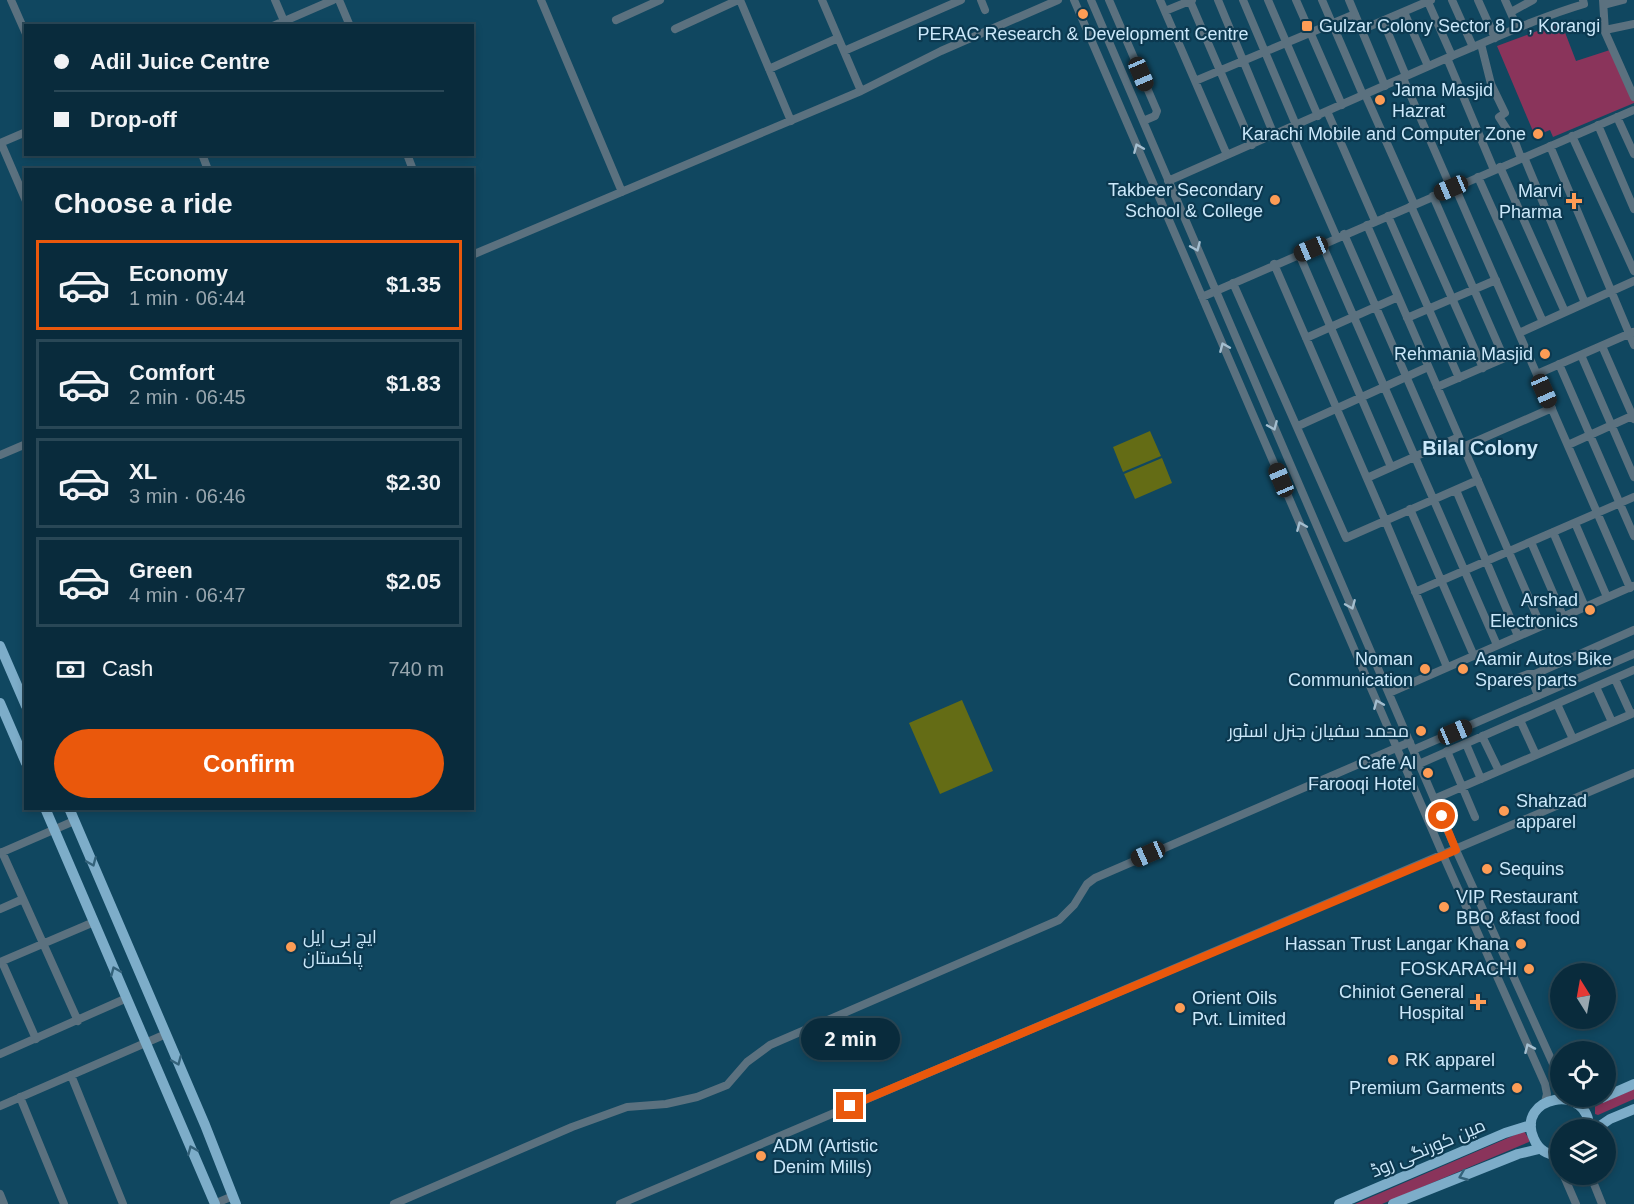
<!DOCTYPE html>
<meta charset="utf-8">
<style>
:root{--surface:#092b3c;--page:#173747;--text:#f1f3f6;--muted:#99a7af;--line:#294756;--accent:#ea580c}
body{margin:0;font-family:Helvetica,Cairo,sans-serif;background:var(--page);color:var(--text);height:100vh;display:flex;flex-direction:column;font-size:22px;white-space:nowrap}
*{box-sizing:border-box;margin:0}
p{font-size:20px;color:var(--muted)}
.icon{flex:none;width:33px;height:33px;fill:none;stroke:currentColor;stroke-width:2;stroke-linecap:round;stroke-linejoin:round}
.map{position:relative;flex:1;overflow:hidden}
.sheet{position:absolute;left:24px;top:168px;width:450px;height:642px;display:flex;flex-direction:column;background:var(--surface);border-radius:0px;box-shadow:0 3px 9px #0003,0 0 0 2px var(--line)}
.sheet>*{flex:none}
.banner{position:absolute;left:24px;top:24px;width:450px;height:132px;border-radius:0px;box-shadow:0 3px 9px #0003,0 0 0 2px var(--line);display:grid;align-content:center;height:132px;padding:0 30px;background:var(--surface)}
.needle{width:39px;rotate:349deg}
.fabs{position:absolute;left:1550px;top:963px;display:grid;gap:12px}
.fabs a{display:grid;place-items:center;width:66px;height:66px;border-radius:50%;background:var(--surface);box-shadow:0 3px 9px #0003,0 0 0 2px var(--line);font-size:30px}
.end{position:absolute;width:27px;height:27px;margin:-14px;border:8px solid #ea580c;background:#fff;box-shadow:0 0 0 3px #fff}
.from{border-radius:50%}
.bubble{position:absolute;height:42px;border-radius:21px;background:var(--surface);box-shadow:0 3px 9px #0003,0 0 0 2px var(--line);font-size:20px;font-weight:700;line-height:42px;text-align:center}
.car{position:absolute;width:18px;height:36px;margin:-18px -9px;border-radius:8px;box-shadow:0 0 4px 2px #0007;background:linear-gradient(#222 24%,#8ab4d8 0 40%,#222 0 76%,#8ab4d8 0 86%,#222 0)}
.banner b{display:flex;align-items:center;gap:21px;height:57px;font-size:22px}
.banner b+b{border-top:2px solid var(--line)}
.banner i{width:15px;height:15px;background:var(--text)}
ul{padding:0;list-style:none}
li{display:flex;align-items:center;gap:18px;height:90px;margin:0 12px 9px;padding:0 18px;border:3px solid var(--line);border-radius:0px}
li div{flex:1}
li b{display:block;font-size:22px}
li em{font-style:normal;font-weight:700}
li.on{border-color:var(--accent)}
li>.icon{width:54px;height:54px;stroke-width:1.5}
h2{padding:0 30px;font-size:27px;line-height:72px}
.pay{display:flex;align-items:center;gap:15px;height:66px;padding:0 30px;font-size:22px}
.pay p{margin-inline-start:auto}
.action{display:flex;gap:12px;margin-top:auto;padding:12px 30px}
.action a{flex:1;height:69px;border-radius:36px;background:var(--accent);color:#fff;font-size:24px;font-weight:700;line-height:69px;text-align:center}
.map>svg:first-child{display:block}
.built{fill:#104760;fill-rule:evenodd}
.green{fill:#8a345b}
.water{fill:#646c15}
.lines{fill:none;stroke-linecap:round;stroke-linejoin:round}
.minor{stroke:#5b717f;stroke-width:8}
.major{stroke:#7dadc9;stroke-width:10}
.oneway{stroke:#a4becf}
.oneway2{stroke:#34627a}
.route{stroke:#ea580c;stroke-width:8}
.poi-dot{fill:#fd9c55;stroke:#0c3950;stroke-width:2}
.labels{text-anchor:middle;dominant-baseline:central;stroke-width:4.5;stroke-linejoin:round;paint-order:stroke}
.poi-label{font-size:18px;fill:#cbe8fa;stroke:#0c3950;text-anchor:end}
.street-label{font-size:18px;fill:#cbe8fa;stroke:#0c3950}
.neighbourhood-label{font-size:20px;font-weight:bold;fill:#cbe8fa;stroke:#0c3950}
</style>
<div class="map">
<svg width="1634" height="1204" viewBox="0 0 1634 1204">
<rect width="100%" height="100%" fill="#0c3950"/>
<!-- built -->
<path class="built" d="M 0,0 L 1634,0 L 1634,1204 L 0,1204 ZM 26,26 L 472,26 L 472,154 L 26,154 ZM 26,170 L 472,170 L 472,808 L 26,808 ZM 1560,974 L 1605,974 L 1605,1018 L 1560,1018 ZM 1560,1052 L 1605,1052 L 1605,1096 L 1560,1096 ZM 1560,1130 L 1605,1130 L 1605,1174 L 1560,1174 Z"/>
<!-- green -->
<path class="green" d="M 1561,22 L 1576,61 L 1613,49 L 1634,97 L 1634,103 L 1553,137 L 1550,130 L 1535,136 L 1497,46 Z
M 1634,1089 L 1634,1099 L 1598,1115 L 1595,1114 L 1595,1106 Z
M 1524,1131 L 1529,1139 L 1529,1142 L 1382,1204 L 1355,1204 Z"/>
<!-- water -->
<path class="water" d="M 1150,431 L 1161,456 L 1123,472 L 1113,447 Z
M 1162,458 L 1172,483 L 1135,499 L 1124,474 Z
M 962,700 L 993,771 L 940,794 L 909,723 Z"/>
<g class="lines">
<!-- minor -->
<path class="minor" d="M 11,0 L 26,34
M 275,0 L 284,21
M 339,0 L 350,26
M 541,0 L 622,192
M 740,0 L 791,121
M 822,0 L 861,91
M 981,0 L 985,10
M 1074,0 L 1443,855 L 1545,1084 L 1547,1094 L 1545,1102
M 1091,0 L 1456,850 L 1560,1079
M 1109,0 L 1157,111 L 1155,116 L 1143,121
M 1160,0 L 1227,155
M 1218,0 L 1274,135
M 1243,0 L 1296,125
M 1268,0 L 1318,116
M 1296,0 L 1342,105
M 1322,0 L 1363,95
M 1349,0 L 1385,86
M 1452,0 L 1473,47
M 1478,0 L 1495,38
M 1505,0 L 1517,27
M 1603,0 L 1605,32 L 1634,97
M 1190,1 L 1252,145
M 1428,2 L 1452,56
M 1604,5 L 1623,0
M 1165,11 L 1192,0
M 1404,12 L 1428,66
M 1511,12 L 1533,0
M 616,20 L 660,0
M 1383,21 L 1406,76
M 273,26 L 333,0
M 675,29 L 738,0
M 1361,30 L 1431,0
M 1605,30 L 1634,24
M 1481,44 L 1491,84 L 1505,113 L 1499,117 L 1515,142 L 1521,158
M 844,51 L 961,0
M 1447,58 L 1494,170
M 769,69 L 838,38
M 1403,78 L 1451,188
M 1195,81 L 1355,14
M 1365,94 L 1414,204
M 1327,111 L 1375,221
M 1617,117 L 1634,154
M 1598,125 L 1634,209
M 1289,128 L 1337,238
M 1572,136 L 1634,271
M 0,143 L 26,132
M 1,143 L 26,201
M 1550,146 L 1634,345
M 202,154 L 208,170
M 407,154 L 413,170
M 1524,157 L 1585,303
M 1500,167 L 1565,312
M 1478,177 L 1543,322
M 1168,181 L 1447,58 C 1493,39 1537,18 1584,4 L 1583,0
M 1455,187 L 1630,588
M 1433,196 L 1504,358
M 1411,206 L 1483,368
M 1388,216 L 1459,378
M 1367,225 L 1541,626
M 1344,234 L 1437,447
M 1322,244 L 1497,645
M 1299,254 L 1391,467
M 472,255 L 861,91 L 941,51 L 1058,0
M 1274,264 L 1385,520 L 1447,667
M 1233,283 L 1346,538 L 1478,480
M 1202,297 L 1634,110
M 1407,318 L 1496,280
M 1519,333 L 1634,281
M 1306,338 L 1398,297
M 1602,346 L 1634,419
M 1581,355 L 1634,477
M 1559,364 L 1634,536
M 1537,374 L 1633,332
M 1437,387 L 1526,349
M 1298,426 L 1428,367
M 1568,445 L 1634,415
M 1463,447 L 1552,408
M 0,455 L 26,444
M 1367,478 L 1459,437
M 1456,490 L 1518,636
M 1410,509 L 1474,656
M 1575,523 L 1607,597
M 1553,532 L 1585,607
M 1531,542 L 1563,616
M 1415,592 L 1634,497
M 1530,674 L 1538,696
M 1615,679 L 1631,714
M 1507,682 L 1528,674 L 1535,674 L 1634,630
M 1596,687 L 1612,722
M 1389,693 L 1633,586
M 1557,704 L 1573,739
M 1520,720 L 1536,755
M 1482,736 L 1499,771
M 1466,744 L 1481,779
M 1413,750 L 1634,654
M 1447,751 L 1475,817
M 1419,764 L 1634,670
M 1434,799 L 1634,713
M 2,852 L 78,1021
M 0,853 L 74,821
M 0,909 L 23,899
M 0,962 L 94,922
M 2,962 L 36,1039
M 0,1054 L 127,998
M 71,1075 L 123,1204
M 20,1097 L 64,1204
M 0,1106 L 166,1034
M 1551,1155 L 1560,1168
M 1388,1167 L 1394,1181
M 1563,1174 L 1576,1204
M 1590,1174 L 1602,1204
M 0,1194 L 4,1204
M 214,1204 L 233,1196
M 394,1204 L 572,1127 L 627,1107 L 666,1104 L 697,1097 L 727,1085 L 747,1062 L 770,1045 L 1059,920 L 1074,905 L 1087,884 L 1095,878 L 1410,742
M 620,1204 L 1634,773"/>
<!-- major -->
<path class="major" d="M 0,646 L 26,706
M 0,703 L 26,763
M 45,808 L 215,1204
M 69,808 L 205,1125 L 236,1204
M 1577,1104 L 1602,1098 L 1634,1084
M 1594,1130 L 1610,1119 L 1634,1109
M 1560,1156 C 1548,1155 1539,1151 1534,1139 C 1514,1096 1591,1081 1589,1130
M 1339,1204 L 1505,1133 L 1531,1125
M 1393,1204 L 1518,1154 L 1539,1149"/>
</g>
<!-- one-way arrows -->
<defs><path id="oneway-chevron" d="M-2-3.5L2.5 0L-2 3.5" fill="none" stroke-width="1.6" stroke-linecap="round" stroke-linejoin="round" transform="scale(1.5)"/></defs>
<g class="oneway">
<use href="#oneway-chevron" transform="translate(1138 148) rotate(-113)"/>
<use href="#oneway-chevron" transform="translate(1196 247) rotate(67)"/>
<use href="#oneway-chevron" transform="translate(1224 347) rotate(-113)"/>
<use href="#oneway-chevron" transform="translate(1273 426) rotate(67)"/>
<use href="#oneway-chevron" transform="translate(1301 526) rotate(-113)"/>
<use href="#oneway-chevron" transform="translate(1351 605) rotate(67)"/>
<use href="#oneway-chevron" transform="translate(1378 704) rotate(-113)"/>
<use href="#oneway-chevron" transform="translate(1529 1048) rotate(-114)"/>
</g>
<g class="oneway2">
<use href="#oneway-chevron" transform="translate(92 862) rotate(67)"/>
<use href="#oneway-chevron" transform="translate(115 971) rotate(-113)"/>
<use href="#oneway-chevron" transform="translate(177 1061) rotate(67)"/>
<use href="#oneway-chevron" transform="translate(192 1150) rotate(-113)"/>
<use href="#oneway-chevron" transform="translate(1463 1176) rotate(158)"/>
</g>
<g class="lines">
<!-- route -->
<path class="route" d="M 850,1106 L 1456,850 L 1442,816"/>
</g>
<!-- markers -->
<g class="poi-dot">
<circle cx="1083" cy="14" r="6"/>
<rect x="1301" y="20" width="12" height="12" rx="3"/>
<circle cx="1380" cy="100" r="6"/>
<circle cx="1538" cy="134" r="6"/>
<circle cx="1275" cy="200" r="6"/>
<path d="M1571 192h6v6h6v6h-6v6h-6v-6h-6v-6h6z"/>
<circle cx="1545" cy="354" r="6"/>
<circle cx="1590" cy="610" r="6"/>
<circle cx="1425" cy="669" r="6"/>
<circle cx="1463" cy="669" r="6"/>
<circle cx="1421" cy="731" r="6"/>
<circle cx="1428" cy="773" r="6"/>
<circle cx="1504" cy="811" r="6"/>
<circle cx="1487" cy="869" r="6"/>
<circle cx="1444" cy="907" r="6"/>
<circle cx="1521" cy="944" r="6"/>
<circle cx="291" cy="947" r="6"/>
<circle cx="1529" cy="969" r="6"/>
<path d="M1475 993h6v6h6v6h-6v6h-6v-6h-6v-6h6z"/>
<circle cx="1180" cy="1008" r="6"/>
<circle cx="1393" cy="1060" r="6"/>
<circle cx="1517" cy="1088" r="6"/>
<circle cx="761" cy="1156" r="6"/>
</g>
<g class="labels">
<!-- poi labels -->
<g class="poi-label">
<text x="1319" y="26" text-anchor="start">Gulzar Colony Sector 8 D , Korangi</text>
<text x="1083" y="34" text-anchor="middle">PERAC Research &amp; Development Centre</text>
<text x="1392" y="90" text-anchor="start">Jama Masjid<tspan x="1392" dy="21">Hazrat</tspan></text>
<text x="1526" y="134">Karachi Mobile and Computer Zone</text>
<text x="1263" y="190">Takbeer Secondary<tspan x="1263" dy="21">School &amp; College</tspan></text>
<text x="1562" y="191">Marvi<tspan x="1562" dy="21">Pharma</tspan></text>
<text x="1533" y="354">Rehmania Masjid</text>
<text x="1578" y="600">Arshad<tspan x="1578" dy="21">Electronics</tspan></text>
<text x="1413" y="659">Noman<tspan x="1413" dy="21">Communication</tspan></text>
<text x="1475" y="659" text-anchor="start">Aamir Autos Bike<tspan x="1475" dy="21">Spares parts</tspan></text>
<text x="1409" y="731">محمد سفیان جنرل اسٹور</text>
<text x="1416" y="763">Cafe Al<tspan x="1416" dy="21">Farooqi Hotel</tspan></text>
<text x="1516" y="801" text-anchor="start">Shahzad<tspan x="1516" dy="21">apparel</tspan></text>
<text x="1499" y="869" text-anchor="start">Sequins</text>
<text x="1456" y="897" text-anchor="start">VIP Restaurant<tspan x="1456" dy="21">BBQ &amp;fast food</tspan></text>
<text x="303" y="937" text-anchor="start">ایچ بی ایل<tspan x="303" dy="21">پاکستان</tspan></text>
<text x="1509" y="944">Hassan Trust Langar Khana</text>
<text x="1517" y="969">FOSKARACHI</text>
<text x="1464" y="992">Chiniot General<tspan x="1464" dy="21">Hospital</tspan></text>
<text x="1192" y="998" text-anchor="start">Orient Oils<tspan x="1192" dy="21">Pvt. Limited</tspan></text>
<text x="1405" y="1060" text-anchor="start">RK apparel</text>
<text x="1505" y="1088">Premium Garments</text>
<text x="773" y="1146" text-anchor="start">ADM (Artistic<tspan x="773" dy="21">Denim Mills)</tspan></text>
</g>
<!-- street labels -->
<g class="street-label">
<text transform="translate(1428 1148) rotate(-23)">مین کورنگی روڈ</text>
</g>
<!-- neighbourhood labels -->
<g class="neighbourhood-label">
<text x="1480" y="448">Bilal Colony</text>
</g>
</g>
</svg>
<div class="fabs">
<a><svg class="needle" viewBox="-14 -14 28 28"><path d="M0-13l5 13h-10z" fill="#e53935"/><path d="M0 13l5-13h-10z" fill="#99a7af"/></svg></a>
<a><svg class="icon" aria-label="locate" viewBox="0 0 24 24"><circle cx="12" cy="12" r="6"/><path d="M12 2v4M12 18v4M2 12h4M18 12h4"/></svg></a>
<a><svg class="icon" aria-label="layers" viewBox="0 0 24 24"><path d="M12 4l9 5-9 5-9-5zM3 14l9 5 9-5"/></svg></a>
</div>
<i class="end from" style="left:1442px;top:816px"></i>
<i class="end" style="left:850px;top:1106px"></i>
<div class="bubble" style="left:801px;top:1018px;width:99px">2 min</div>
<i class="car" style="left:1141px;top:74px;rotate:157deg"></i>
<i class="car" style="left:1451px;top:188px;rotate:247deg"></i>
<i class="car" style="left:1311px;top:249px;rotate:247deg"></i>
<i class="car" style="left:1544px;top:391px;rotate:156deg"></i>
<i class="car" style="left:1281px;top:480px;rotate:337deg"></i>
<i class="car" style="left:1455px;top:732px;rotate:67deg"></i>
<i class="car" style="left:1148px;top:854px;rotate:246deg"></i>
<div class="banner">
<b><i class="from"></i>Adil Juice Centre</b>
<b><i></i>Drop-off</b>
</div>
<section class="sheet">
<h2>Choose a ride</h2>
<ul>
<li class="on"><svg class="icon" aria-label="car" viewBox="0 0 24 24"><path d="M5 17H2v-5l4-1 3-4h7l3 4 3 1v5h-3M9 17h6M6 11h13"/><circle cx="7" cy="17" r="2"/><circle cx="17" cy="17" r="2"/></svg><div><b>Economy</b><p>1 min · 06:44</p></div><em>$1.35</em></li>
<li><svg class="icon" aria-label="car" viewBox="0 0 24 24"><path d="M5 17H2v-5l4-1 3-4h7l3 4 3 1v5h-3M9 17h6M6 11h13"/><circle cx="7" cy="17" r="2"/><circle cx="17" cy="17" r="2"/></svg><div><b>Comfort</b><p>2 min · 06:45</p></div><em>$1.83</em></li>
<li><svg class="icon" aria-label="car" viewBox="0 0 24 24"><path d="M5 17H2v-5l4-1 3-4h7l3 4 3 1v5h-3M9 17h6M6 11h13"/><circle cx="7" cy="17" r="2"/><circle cx="17" cy="17" r="2"/></svg><div><b>XL</b><p>3 min · 06:46</p></div><em>$2.30</em></li>
<li><svg class="icon" aria-label="car" viewBox="0 0 24 24"><path d="M5 17H2v-5l4-1 3-4h7l3 4 3 1v5h-3M9 17h6M6 11h13"/><circle cx="7" cy="17" r="2"/><circle cx="17" cy="17" r="2"/></svg><div><b>Green</b><p>4 min · 06:47</p></div><em>$2.05</em></li>
</ul>
<div class="pay"><svg class="icon" aria-label="cash" viewBox="0 0 24 24"><path d="M3 7h18v10H3z"/><circle cx="12" cy="12" r="2"/></svg>Cash<p>740 m</p></div>
<div class="action"><a>Confirm</a></div>
</section>
</div>
